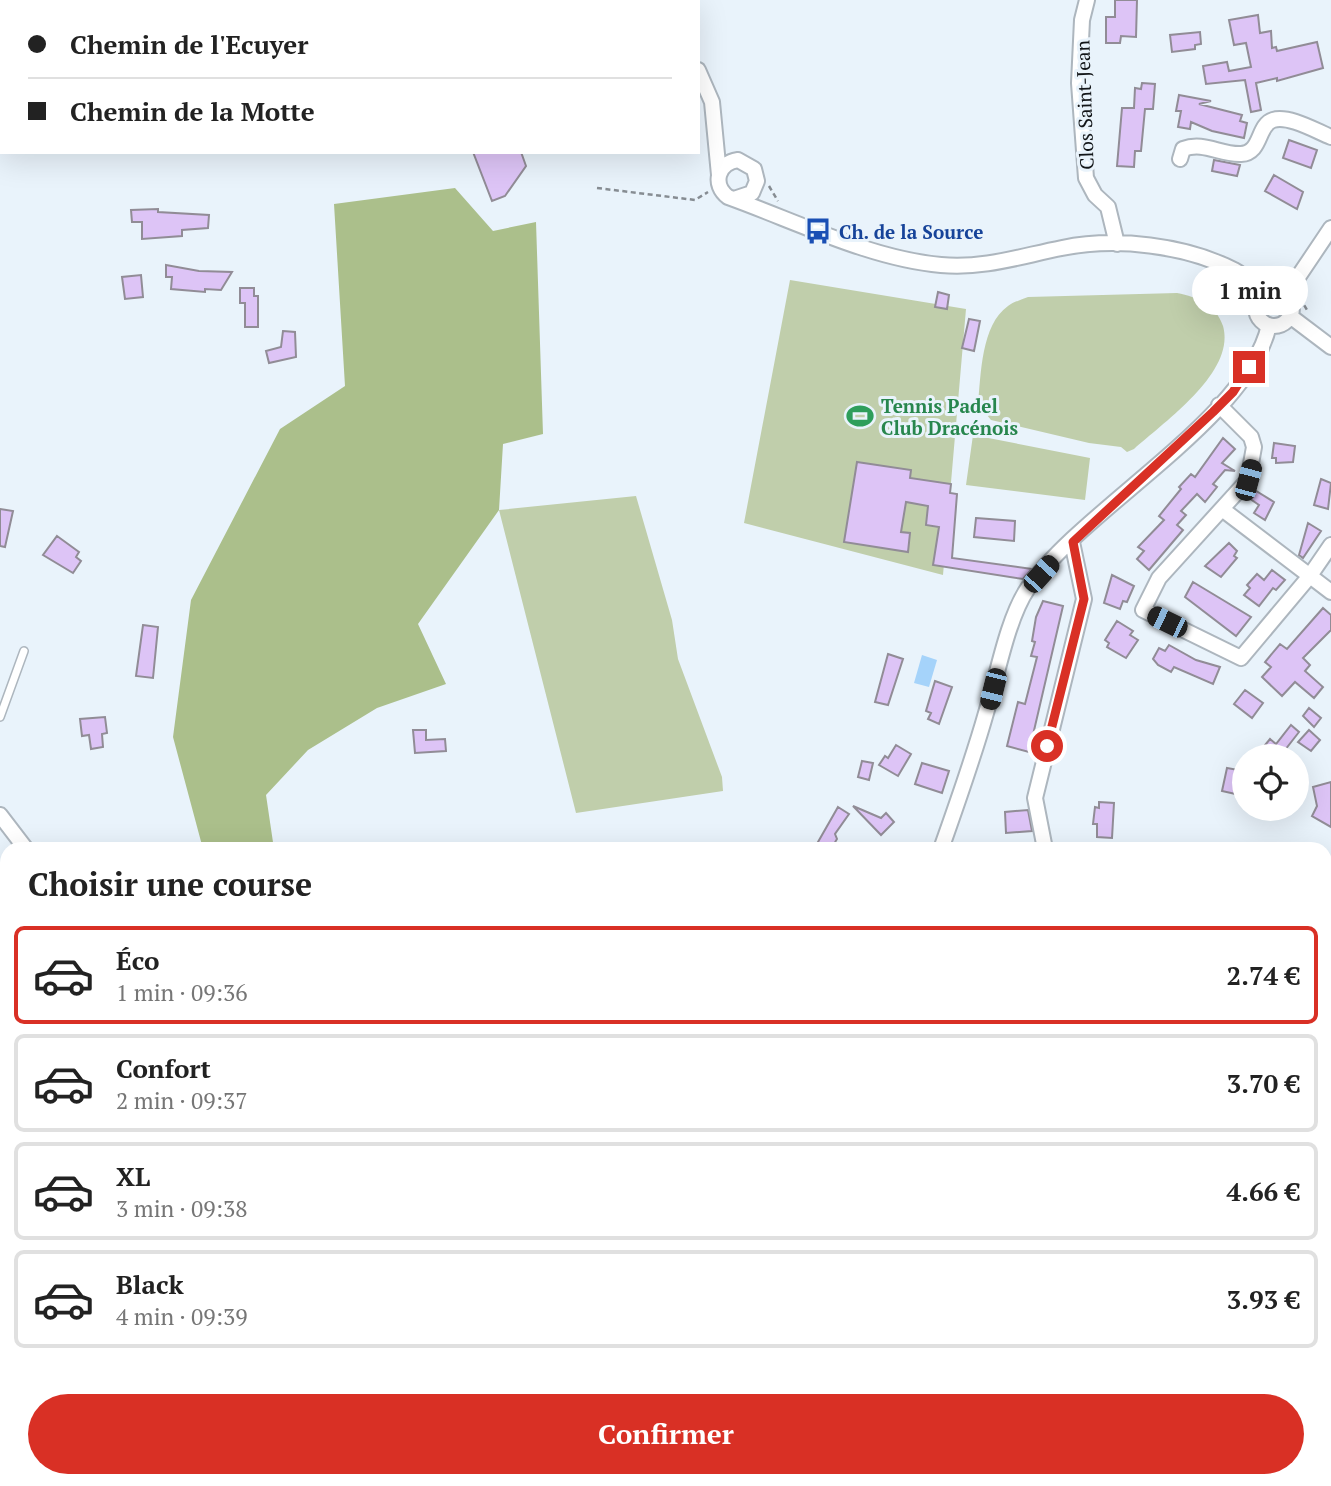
<!DOCTYPE html>
<html lang="fr">
<meta charset="utf-8">
<style>
:root{--surface:#fff;--page:#f6f6f6;--text:#222;--muted:#767676;--line:#e0e0e0;--accent:#d93025}
body{margin:0;font-family:"PT Serif",serif;background:var(--page);color:var(--text);height:100vh;display:flex;flex-direction:column;font-size:26px;white-space:nowrap}
*{box-sizing:border-box;margin:0}
p{font-size:23px;color:var(--muted)}
.icon{flex:none;width:38px;height:38px;fill:none;stroke:currentColor;stroke-width:2;stroke-linecap:round;stroke-linejoin:round}
.map{position:relative;flex:1;overflow:hidden}
.details{position:absolute;left:0px;top:842px;width:1332px;height:646px;display:flex;flex-direction:column;background:var(--surface);border-radius:21px 21px 0 0;box-shadow:0 7px 28px #0002}
.details>*{flex:none}
.banner{position:absolute;left:0px;top:0px;width:700px;height:154px;box-shadow:0 7px 28px #0002;display:grid;align-content:center;height:154px;padding:0 28px;background:var(--surface)}
.fabs{position:absolute;left:1232px;top:744px;display:grid;gap:14px}
.fabs a{display:grid;place-items:center;width:77px;height:77px;border-radius:50%;background:var(--surface);box-shadow:0 7px 28px #0002;font-size:35px}
.end{position:absolute;width:32px;height:32px;margin:-16px;border:9px solid #d93025;background:#fff;box-shadow:0 0 0 4px #fff}
.from{border-radius:50%}
.bubble{position:absolute;height:49px;border-radius:24px;background:var(--surface);box-shadow:0 7px 28px #0002;font-size:23px;font-weight:600;line-height:49px;text-align:center}
.car{position:absolute;width:21px;height:42px;margin:-21px -10px;border-radius:9px;box-shadow:0 0 5px 2px #0007;background:linear-gradient(#222 24%,#8ab4d8 0 40%,#222 0 76%,#8ab4d8 0 86%,#222 0)}
.banner b{display:flex;align-items:center;gap:24px;height:66px;font-size:26px}
.banner b+b{border-top:2px solid var(--line)}
.banner i{width:18px;height:18px;background:var(--text)}
ul{padding:0;list-style:none}
li{display:flex;align-items:center;gap:21px;height:98px;margin:0 14px 10px;padding:0 14px;border:4px solid var(--line);border-radius:10px}
li div{flex:1}
li b{display:block;font-size:26px}
li em{font-style:normal;font-weight:600}
li.on{border-color:var(--accent)}
li>.icon{width:63px;height:63px;stroke-width:1.5}
h2{padding:0 28px;font-size:32px;line-height:84px}
.button{display:flex;gap:14px;margin-top:auto;padding:14px 28px}
.button a{flex:1;height:80px;border-radius:42px;background:var(--accent);color:#fff;font-size:28px;font-weight:600;line-height:80px;text-align:center}
.map>svg:first-child{display:block}
.green{fill:#c0ceab}
.forest{fill:#abbf8b}
.water{fill:#a5d3fa}
.lines{fill:none;stroke-linecap:round;stroke-linejoin:round}
.stream{stroke:#a5d3fa;stroke-width:4.5}
.building{fill:#ddc4f6;stroke:#918c96;stroke-width:2}
.service-casing{stroke:#adb6be;stroke-width:10}
.minor-casing{stroke:#adb6be;stroke-width:18}
.path{stroke:#868c92;stroke-width:2.5;stroke-dasharray:5 3.5;stroke-linecap:butt}
.service{stroke:#fff;stroke-width:7}
.minor{stroke:#fff;stroke-width:14}
.route{stroke:#d93025;stroke-width:9}
.labels{text-anchor:middle;dominant-baseline:central;stroke-width:6;stroke-linejoin:round;paint-order:stroke}
.street-label{font-size:19px;fill:#121518;stroke:#e9f3fb}
.transit-label{font-size:19px;font-weight:bold;fill:#164399;stroke:#e9f3fb;text-anchor:start}
.leisure-label{font-size:19px;font-weight:bold;fill:#27864d;stroke:#e9f3fb;text-anchor:start}
</style>
<div class="map">
<svg width="1331" height="1486" viewBox="0 0 1331 1486">
<rect width="100%" height="100%" fill="#e9f3fb"/>
<!-- green -->
<path class="green" d="M 790,280 L 966,309 L 943,575 L 744,523 Z
M 1177,293 C 1198,297 1216,305 1223,326 C 1236,372 1165,421 1134,449 L 1127,452 L 1121,447 L 1089,443 L 991,420 L 978,404 C 981,375 981,325 1008,306 C 1013,302 1021,300 1028,297 Z
M 973,435 L 1090,458 L 1085,500 L 966,485 Z
M 636,496 L 672,620 L 678,659 L 722,777 L 723,791 L 576,813 L 499,510 Z"/>
<!-- forest -->
<path class="forest" d="M 455,188 L 493,231 L 536,222 L 543,434 L 503,444 L 499,510 L 418,624 L 446,684 L 377,708 L 308,750 L 266,795 L 274,849 L 203,849 L 173,737 L 191,600 L 280,429 L 345,386 L 334,204 Z
M 1325,1417 L 1331,1420 L 1331,1486 L 1253,1486 L 1250,1481 L 1325,1480 Z
M 7,1438 L 7,1480 L 580,1480 L 581,1486 L 0,1486 L 0,1449 Z
M 777,1481 L 853,1481 L 855,1486 L 779,1486 Z"/>
<!-- water -->
<path class="water" d="M 922,655 L 937,660 L 929,687 L 914,683 Z"/>
<g class="lines">
<!-- stream -->
<path class="stream" d="M 154,0 L 159,2
M 478,0 L 480,2
M 8,2 L 11,0
M 0,6 L 2,5"/>
</g>
<!-- building -->
<path class="building" d="M 1115,0 L 1137,0 L 1136,37 L 1121,36 L 1120,43 L 1106,43 L 1106,17 L 1115,17 Z
M 1258,15 L 1260,33 L 1271,31 L 1272,48 L 1276,47 L 1277,51 L 1317,42 L 1323,68 L 1277,81 L 1277,78 L 1256,83 L 1261,110 L 1251,112 L 1245,80 L 1206,84 L 1203,66 L 1227,62 L 1229,71 L 1251,67 L 1246,43 L 1234,45 L 1229,20 Z
M 1200,32 L 1201,44 L 1195,45 L 1195,49 L 1172,52 L 1170,35 Z
M 1142,83 L 1155,84 L 1153,109 L 1145,109 L 1141,151 L 1135,151 L 1134,167 L 1117,166 L 1122,108 L 1134,108 L 1135,88 L 1141,89 Z
M 1179,95 L 1211,101 L 1199,104 L 1242,115 L 1240,121 L 1247,123 L 1244,138 L 1212,131 L 1191,122 L 1190,129 L 1178,127 L 1181,111 L 1176,111 Z
M 1289,140 L 1317,150 L 1311,168 L 1283,158 Z
M 473,152 L 521,152 L 526,166 L 505,196 L 492,201 Z
M 1214,160 L 1240,165 L 1237,176 L 1212,171 Z
M 1274,175 L 1303,192 L 1297,209 L 1265,191 Z
M 158,209 L 158,212 L 209,215 L 208,228 L 182,230 L 182,236 L 142,239 L 142,222 L 132,222 L 131,210 Z
M 166,265 L 199,271 L 232,272 L 221,290 L 205,289 L 205,292 L 171,289 L 172,277 L 166,277 Z
M 141,275 L 143,297 L 125,299 L 122,277 Z
M 240,288 L 254,288 L 254,296 L 258,296 L 258,327 L 245,327 L 245,303 L 240,303 Z
M 938,292 L 949,295 L 947,309 L 935,307 Z
M 969,319 L 980,321 L 974,351 L 962,348 Z
M 283,331 L 295,332 L 296,357 L 269,363 L 266,351 L 281,347 Z
M 1223,438 L 1235,449 L 1222,463 L 1235,471 L 1225,470 L 1213,484 L 1217,487 L 1205,502 L 1197,494 L 1181,511 L 1186,515 L 1177,525 L 1183,530 L 1149,570 L 1137,559 L 1144,551 L 1138,547 L 1164,520 L 1159,516 L 1181,489 L 1179,487 L 1191,474 L 1195,477 Z
M 1274,443 L 1295,446 L 1293,462 L 1276,463 L 1276,458 L 1272,458 Z
M 857,462 L 911,470 L 910,478 L 951,484 L 950,493 L 957,494 L 952,558 L 1032,569 L 1023,579 L 933,565 L 939,527 L 926,525 L 928,506 L 906,502 L 901,532 L 910,533 L 908,552 L 844,542 Z
M 1321,479 L 1331,483 L 1328,509 L 1314,505 Z
M 1253,489 L 1274,502 L 1265,520 L 1254,513 L 1259,505 L 1246,496 Z
M 0,509 L 13,511 L 5,547 L 0,546 Z
M 976,518 L 1015,521 L 1014,541 L 974,537 Z
M 1308,523 L 1321,531 L 1303,558 L 1299,555 Z
M 57,536 L 79,552 L 76,557 L 81,561 L 73,573 L 43,555 Z
M 1229,543 L 1237,551 L 1234,556 L 1237,558 L 1221,577 L 1205,566 Z
M 1272,570 L 1285,580 L 1276,590 L 1273,588 L 1259,606 L 1244,595 L 1250,588 L 1247,585 L 1257,574 L 1264,580 Z
M 1112,575 L 1134,586 L 1127,602 L 1123,601 L 1120,609 L 1104,603 Z
M 1193,582 L 1251,617 L 1236,636 L 1185,597 Z
M 1043,601 L 1063,606 L 1029,752 L 1007,746 L 1018,702 L 1025,704 L 1037,657 L 1031,656 L 1035,642 L 1032,641 L 1036,617 Z
M 1323,608 L 1331,615 L 1331,630 L 1303,658 L 1310,665 L 1305,671 L 1323,687 L 1314,698 L 1295,682 L 1282,696 L 1262,677 L 1271,667 L 1265,662 L 1280,644 L 1287,649 Z
M 1117,621 L 1133,631 L 1130,635 L 1138,640 L 1126,658 L 1107,647 L 1109,643 L 1105,640 Z
M 143,625 L 158,627 L 153,678 L 136,676 Z
M 1169,645 L 1196,660 L 1220,667 L 1213,684 L 1174,667 L 1171,672 L 1158,665 L 1153,659 L 1159,648 L 1165,651 Z
M 888,654 L 903,659 L 888,705 L 875,702 Z
M 935,681 L 952,687 L 939,724 L 928,719 L 931,713 L 926,711 Z
M 1245,690 L 1263,703 L 1252,718 L 1234,704 Z
M 1309,708 L 1321,718 L 1314,727 L 1303,716 Z
M 105,717 L 107,733 L 102,734 L 103,747 L 91,749 L 89,735 L 82,736 L 80,719 Z
M 1291,725 L 1299,732 L 1285,750 L 1293,756 L 1267,756 L 1261,750 L 1270,739 L 1276,744 Z
M 413,730 L 426,730 L 426,740 L 445,739 L 446,751 L 415,753 Z
M 1309,730 L 1320,740 L 1311,751 L 1298,742 Z
M 896,745 L 911,754 L 898,776 L 879,765 L 885,756 L 888,758 Z
M 862,761 L 873,763 L 869,780 L 858,777 Z
M 922,763 L 949,771 L 942,793 L 915,784 Z
M 1227,768 L 1244,771 L 1240,795 L 1222,791 Z
M 1331,782 L 1331,827 L 1312,816 L 1317,806 L 1313,787 Z
M 1099,802 L 1114,803 L 1112,838 L 1097,837 L 1097,824 L 1093,824 L 1095,807 L 1099,808 Z
M 853,806 L 881,818 L 886,813 L 894,822 L 881,835 Z
M 838,807 L 849,814 L 835,834 L 837,839 L 831,849 L 814,849 Z
M 1028,810 L 1032,831 L 1006,833 L 1005,812 Z"/>
<g class="lines">
<!-- service casing -->
<g class="service-casing">
<path id="service" d="M 216,2 L 216,0
M 0,58 L 2,58
M 0,717 L 24,651
M 1325,1408 L 1331,1412"/>
</g>
<!-- minor casing -->
<g class="minor-casing">
<path id="minor" d="M 643,0 L 645,2
M 1087,0 L 1082,20 L 1079,83 L 1086,178 L 1095,195 L 1108,207 L 1117,244
M 698,70 L 712,102 L 719,175
M 1180,159 L 1183,149 C 1204,141 1220,155 1241,154 C 1262,153 1257,125 1273,120 C 1289,115 1316,131 1331,137
M 734,199 L 752,193 L 757,181 L 754,169 L 738,160 C 717,163 712,185 728,197 C 795,221 871,259 941,265 C 984,269 1021,256 1062,248 C 1116,237 1185,245 1234,270 C 1245,276 1254,286 1263,293
M1256 308a18 18 0 1 1 36 0a18 18 0 1 1-36 0Z
M 1286,295 L 1331,228
M 1290,316 L 1331,347
M 1219,405 L 1251,437 L 1254,447 L 1248,480 L 1159,578 L 1143,610 L 1241,658 L 1309,577 L 1331,545
M 1222,509 L 1331,592
M 0,815 L 26,849
M 941,849 C 957,804 973,759 986,713 C 997,677 1007,619 1028,588 C 1084,508 1249,418 1269,325
M 1045,849 L 1035,798 L 1084,599 L 1072,542
M 0,1403 L 7,1395
M 1007,1480 L 1008,1486"/>
</g>
<!-- path -->
<path class="path" d="M 769,186 L 778,201
M 597,188 L 695,200 L 708,192
M 1256,268 L 1279,280
M 1300,298 L 1307,310"/>
<!-- service -->
<use href="#service" class="service"/>
<!-- minor -->
<use href="#minor" class="minor"/>
</g>
<g class="lines">
<!-- route -->
<path class="route" d="M 1047,746 L 1084,599 L 1073,542 L 1213,412 L 1233,392 L 1249,367"/>
</g>
<!-- icons -->
<defs>
<g id="bus-bare" transform="scale(2.1)"><path d="M-5-6H5V4H4V6H2V4H-2V6H-4V4H-5ZM-3.5-4V0h7V-4ZM-3.5 1.2v1.5H-2V1.2ZM2 1.2v1.5H3.5V1.2Z" fill="#1a4fb4" stroke="#e9f3fb" stroke-width="2.5" paint-order="stroke"/></g>
<g id="stadium-bare" transform="scale(2.1)"><path d="M0-5a6.5 5 0 1 0 0 10a6.5 5 0 1 0 0-10ZM-3.5-1.8h7v3.6h-7Z" fill="#2e9e5b" stroke="#e9f3fb" stroke-width="2.5" paint-order="stroke"/></g>
</defs>
<g fill-rule="evenodd">
<use href="#bus-bare" x="818" y="231"/>
<use href="#stadium-bare" x="860" y="416"/>
</g>
<g class="labels">
<!-- street labels -->
<g class="street-label">
<text transform="translate(1084 105) rotate(-92)">Clos Saint-Jean</text>
</g>
<!-- transit labels -->
<g class="transit-label">
<text x="839" y="231">Ch. de la Source</text>
</g>
<!-- leisure labels -->
<g class="leisure-label">
<text x="881" y="405">Tennis Padel<tspan x="881" dy="22">Club Dracénois</tspan></text>
</g>
</g>
</svg>
<div class="fabs">
<a><svg class="icon" aria-label="locate" viewBox="0 0 24 24"><circle cx="12" cy="12" r="6"/><path d="M12 2v4M12 18v4M2 12h4M18 12h4"/></svg></a>
</div>
<i class="end from" style="left:1047px;top:746px"></i>
<i class="end" style="left:1249px;top:367px"></i>
<div class="bubble" style="left:1192px;top:266px;width:116px">1 min</div>
<i class="car" style="left:1248px;top:480px;rotate:15deg"></i>
<i class="car" style="left:1041px;top:574px;rotate:42deg"></i>
<i class="car" style="left:1167px;top:622px;rotate:296deg"></i>
<i class="car" style="left:993px;top:689px;rotate:194deg"></i>
<div class="banner">
<b><i class="from"></i>Chemin de l'Ecuyer</b>
<b><i></i>Chemin de la Motte</b>
</div>
<section class="details">
<h2>Choisir une course</h2>
<ul>
<li class="on"><svg class="icon" aria-label="car" viewBox="0 0 24 24"><path d="M5 17H2v-5l4-1 3-4h7l3 4 3 1v5h-3M9 17h6M6 11h13"/><circle cx="7" cy="17" r="2"/><circle cx="17" cy="17" r="2"/></svg><div><b>Éco</b><p>1 min · 09:36</p></div><em>2.74 €</em></li>
<li><svg class="icon" aria-label="car" viewBox="0 0 24 24"><path d="M5 17H2v-5l4-1 3-4h7l3 4 3 1v5h-3M9 17h6M6 11h13"/><circle cx="7" cy="17" r="2"/><circle cx="17" cy="17" r="2"/></svg><div><b>Confort</b><p>2 min · 09:37</p></div><em>3.70 €</em></li>
<li><svg class="icon" aria-label="car" viewBox="0 0 24 24"><path d="M5 17H2v-5l4-1 3-4h7l3 4 3 1v5h-3M9 17h6M6 11h13"/><circle cx="7" cy="17" r="2"/><circle cx="17" cy="17" r="2"/></svg><div><b>XL</b><p>3 min · 09:38</p></div><em>4.66 €</em></li>
<li><svg class="icon" aria-label="car" viewBox="0 0 24 24"><path d="M5 17H2v-5l4-1 3-4h7l3 4 3 1v5h-3M9 17h6M6 11h13"/><circle cx="7" cy="17" r="2"/><circle cx="17" cy="17" r="2"/></svg><div><b>Black</b><p>4 min · 09:39</p></div><em>3.93 €</em></li>
</ul>
<div class="button"><a>Confirmer</a></div>
</section>
</div>
